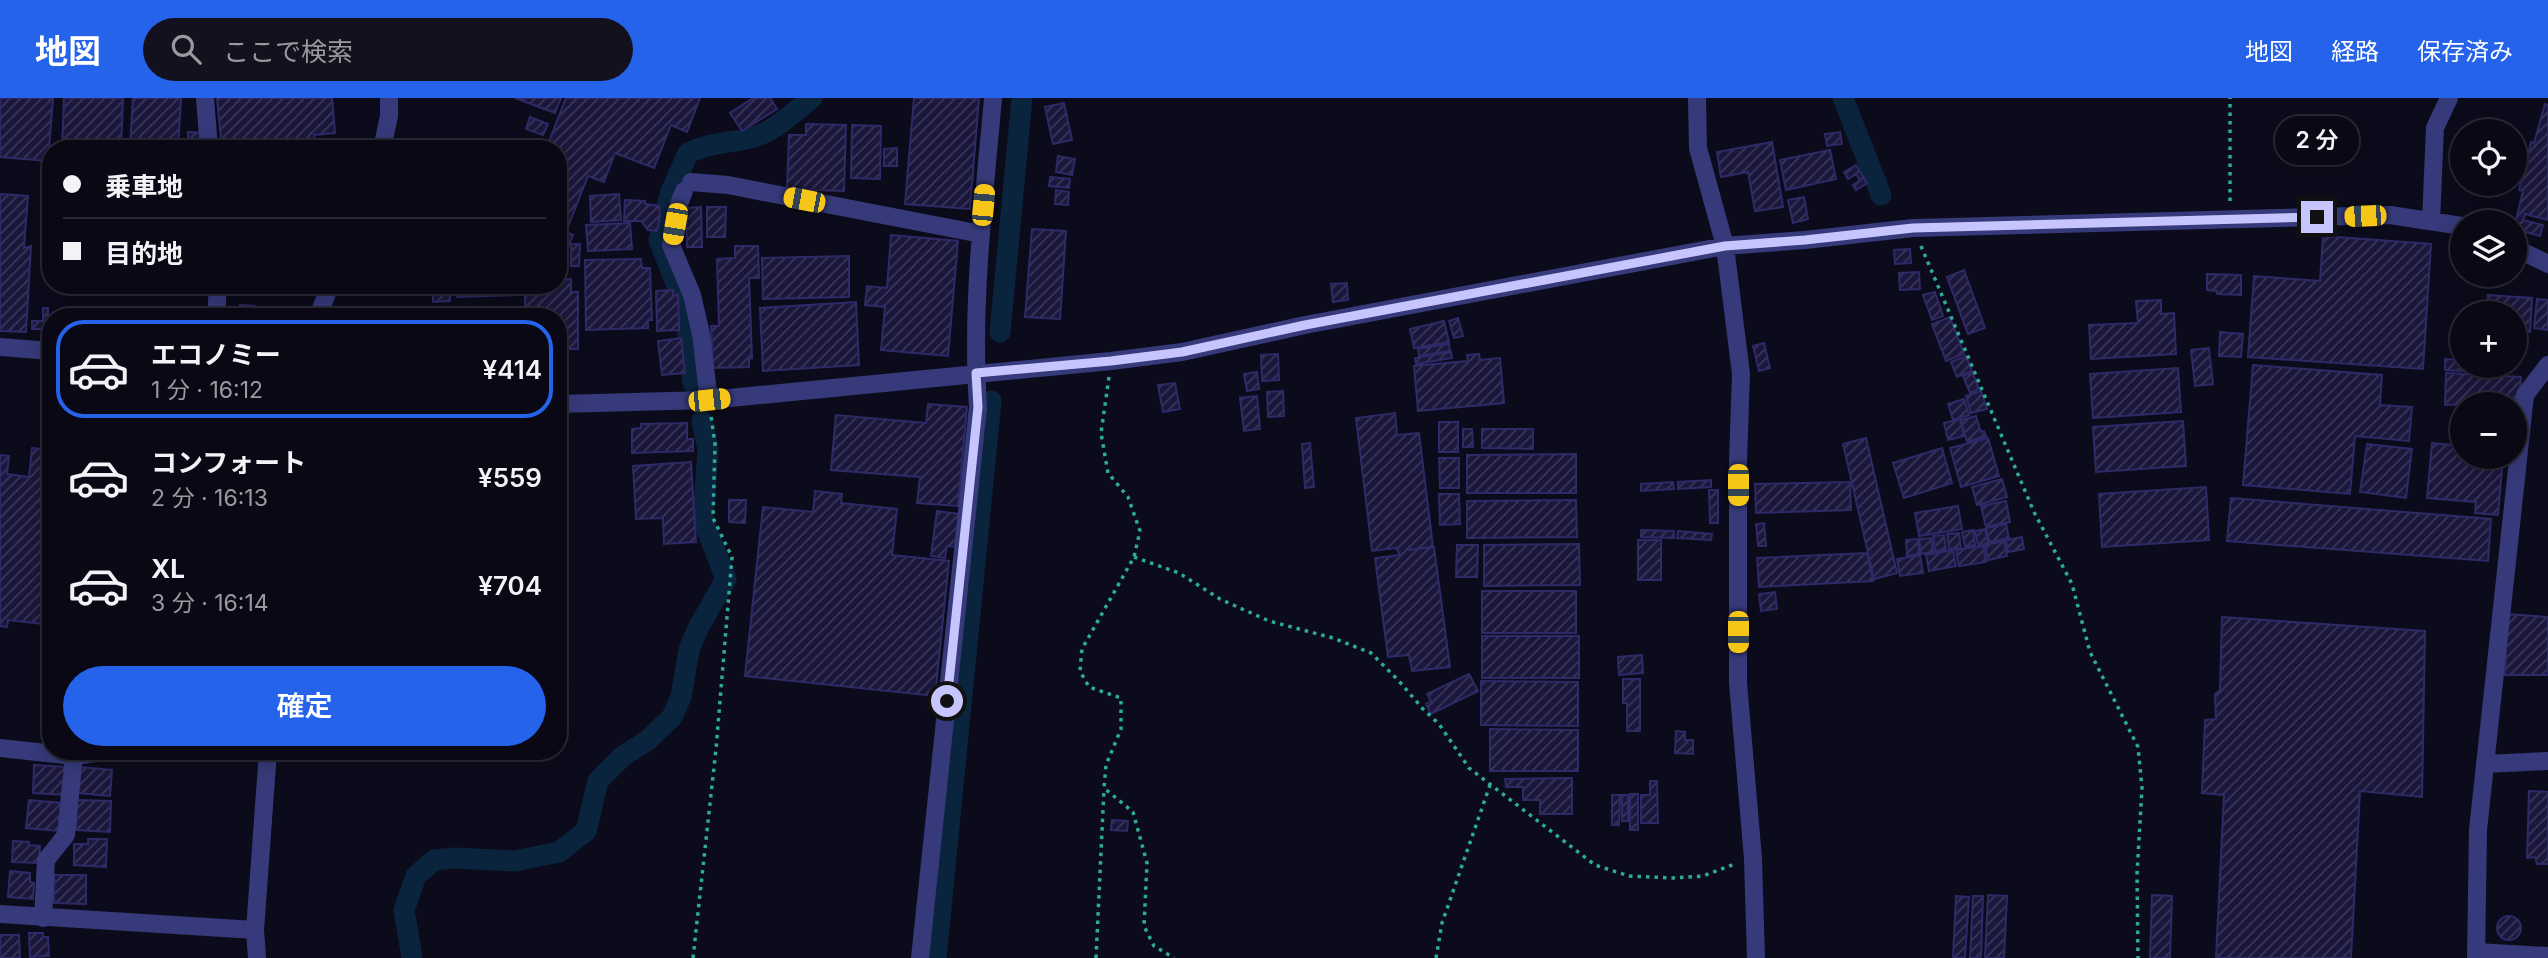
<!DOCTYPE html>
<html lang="ja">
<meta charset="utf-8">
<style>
:root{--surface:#090814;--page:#12111d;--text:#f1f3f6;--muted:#999aa0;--line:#292934;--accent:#2563eb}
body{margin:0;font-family:Inter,"Noto Sans JP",sans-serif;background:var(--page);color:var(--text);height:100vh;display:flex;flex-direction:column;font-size:26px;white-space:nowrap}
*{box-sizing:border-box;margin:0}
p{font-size:23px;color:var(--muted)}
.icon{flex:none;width:38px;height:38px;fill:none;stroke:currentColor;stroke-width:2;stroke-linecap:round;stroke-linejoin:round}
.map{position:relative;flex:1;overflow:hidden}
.sheet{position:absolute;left:42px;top:210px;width:525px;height:452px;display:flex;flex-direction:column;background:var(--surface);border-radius:28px;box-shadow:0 4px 18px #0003,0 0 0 2px var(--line)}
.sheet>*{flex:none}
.hud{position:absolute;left:42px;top:42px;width:525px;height:154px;border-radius:28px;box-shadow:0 4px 18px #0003,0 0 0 2px var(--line);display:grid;align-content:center;height:154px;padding:0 21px;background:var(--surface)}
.tools{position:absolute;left:2450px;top:21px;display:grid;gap:14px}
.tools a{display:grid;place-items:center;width:77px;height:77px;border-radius:50%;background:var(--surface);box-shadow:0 4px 18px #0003,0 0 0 2px var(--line);font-size:35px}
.end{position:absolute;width:32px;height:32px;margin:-16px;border:9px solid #c6c5fe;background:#111;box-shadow:0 0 0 4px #111}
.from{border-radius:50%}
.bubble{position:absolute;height:49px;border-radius:24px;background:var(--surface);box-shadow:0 4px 18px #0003,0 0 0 2px var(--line);font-size:23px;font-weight:600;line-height:49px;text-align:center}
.car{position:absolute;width:21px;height:42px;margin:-21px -10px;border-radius:9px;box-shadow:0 0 5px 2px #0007;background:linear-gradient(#f5c518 24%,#345 0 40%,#f5c518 0 76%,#345 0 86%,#f5c518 0)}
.hud b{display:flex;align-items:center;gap:24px;height:66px;font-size:26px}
.hud b+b{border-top:2px solid var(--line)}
.hud i{width:18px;height:18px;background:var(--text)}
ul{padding:12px 0 0;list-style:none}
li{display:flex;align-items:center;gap:21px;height:98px;margin:0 14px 10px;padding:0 7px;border:4px solid transparent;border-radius:28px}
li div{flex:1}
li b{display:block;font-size:26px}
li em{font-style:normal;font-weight:600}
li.current{border-color:var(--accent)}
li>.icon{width:63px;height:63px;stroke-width:1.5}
.cta{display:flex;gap:14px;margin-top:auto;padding:14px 21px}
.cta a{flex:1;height:80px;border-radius:42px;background:var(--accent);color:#fff;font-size:28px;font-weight:600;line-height:80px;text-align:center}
header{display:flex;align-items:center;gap:42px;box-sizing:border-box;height:98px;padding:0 35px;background:var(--accent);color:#fff}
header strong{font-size:33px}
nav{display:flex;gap:38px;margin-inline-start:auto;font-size:24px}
.search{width:490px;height:63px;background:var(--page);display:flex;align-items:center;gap:18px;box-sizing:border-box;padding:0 24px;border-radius:38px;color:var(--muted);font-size:26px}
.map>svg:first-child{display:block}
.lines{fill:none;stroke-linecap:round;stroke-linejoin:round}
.canal{stroke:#0b243e;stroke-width:21}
.building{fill:url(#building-hatch);stroke:#2f2967;stroke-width:2}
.path{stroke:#2dab97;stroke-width:3.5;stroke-dasharray:3.5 5;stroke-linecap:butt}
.minor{stroke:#363a7a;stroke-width:18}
.route{stroke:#c6c5fe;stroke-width:9}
</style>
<header>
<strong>地図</strong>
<div class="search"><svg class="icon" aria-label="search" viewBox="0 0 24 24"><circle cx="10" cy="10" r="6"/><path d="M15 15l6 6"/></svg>ここで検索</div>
<nav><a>地図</a><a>経路</a><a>保存済み</a></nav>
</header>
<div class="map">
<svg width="2548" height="860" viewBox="0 0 2548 860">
<defs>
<pattern id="building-hatch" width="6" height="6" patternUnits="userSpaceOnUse" patternTransform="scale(1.75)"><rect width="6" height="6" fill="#1b173c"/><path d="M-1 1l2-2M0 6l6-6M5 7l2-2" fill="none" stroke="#3b3759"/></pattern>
</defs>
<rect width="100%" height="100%" fill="#0c0b1b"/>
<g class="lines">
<!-- canal -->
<path class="canal" d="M 1843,0 L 1881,97
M 1000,234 L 1022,0
M 693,285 L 685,208 L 659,142 L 670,96 L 688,55 C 713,43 733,46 757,38 C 777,31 795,13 812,0
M 412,860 L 404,812 L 416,778 L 434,762 L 455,760 L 515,763 L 559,754 L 586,733 L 598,683 L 623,658 L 648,642 L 672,619 L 681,599 L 689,552 L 697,532 L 726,481 L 703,422 L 708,351 L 702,323
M 936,860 L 991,303"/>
</g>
<!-- building -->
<path class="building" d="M 0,0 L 53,0 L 48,63 L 0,59 Z
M 64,0 L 123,0 L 121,51 L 62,51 Z
M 133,0 L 181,0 L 178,50 L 130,47 Z
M 217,0 L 332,0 L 335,35 L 314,37 L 316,51 L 222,51 Z
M 515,0 L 561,0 L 555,15 Z
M 566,0 L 700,0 L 687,34 L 671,27 L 654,70 L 615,55 L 604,84 L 588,78 L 566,134 L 573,137 L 559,172 L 558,51 L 546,51 Z
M 753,0 L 770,0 L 777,11 L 742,33 L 730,15 Z
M 914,0 L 979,0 L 970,111 L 905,106 Z
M 1064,5 L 1072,42 L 1053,46 L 1045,9 Z
M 2545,6 L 2548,7 L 2548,122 L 2525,116 L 2523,122 L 2543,127 L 2540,138 L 2515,131 L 2515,126 L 2523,93 L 2519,92 L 2531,44 L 2534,45 Z
M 530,19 L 548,26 L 543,37 L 526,31 Z
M 806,26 L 846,27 L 844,93 L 787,91 L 789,37 L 806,37 Z
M 852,27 L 881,28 L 880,81 L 851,80 Z
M 188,34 L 204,35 L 203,50 L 183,51 L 183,46 L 188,46 Z
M 1840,34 L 1842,46 L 1827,48 L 1825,36 Z
M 1772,44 L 1783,109 L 1755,113 L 1748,74 L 1721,79 L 1717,54 Z
M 897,50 L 897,68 L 884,68 L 884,51 Z
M 1830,52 L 1836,81 L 1786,92 L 1780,62 Z
M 1058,58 L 1075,61 L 1072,77 L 1056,74 Z
M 1856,67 L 1867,85 L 1856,92 L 1853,87 L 1860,82 L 1856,76 L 1848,81 L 1844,74 Z
M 1050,79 L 1070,81 L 1069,90 L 1049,88 Z
M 1056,92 L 1069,94 L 1068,107 L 1055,106 Z
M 0,96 L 28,98 L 24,150 L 31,148 L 26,234 L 0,233 Z
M 619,96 L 621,122 L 591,124 L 590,98 Z
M 1804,99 L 1808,121 L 1793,125 L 1788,102 Z
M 625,102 L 645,103 L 645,106 L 659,108 L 660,117 L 657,133 L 648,132 L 641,123 L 624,123 Z
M 701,109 L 702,149 L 687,149 L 686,110 Z
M 707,109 L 726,109 L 725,139 L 707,139 Z
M 630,125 L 632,151 L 588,153 L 586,127 Z
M 1032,131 L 1066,133 L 1060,221 L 1025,219 Z
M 891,137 L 958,143 L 948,258 L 881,252 L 885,209 L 865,207 L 867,188 L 887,190 Z
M 2323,138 L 2431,146 L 2423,271 L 2248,259 L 2254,178 L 2320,183 Z
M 571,146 L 580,146 L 579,168 L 571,168 Z
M 735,148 L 758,148 L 759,180 L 749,180 L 752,260 L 749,261 L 749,269 L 713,270 L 711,228 L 719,228 L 717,161 L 735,160 Z
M 1910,151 L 1911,165 L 1895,166 L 1894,152 Z
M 849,158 L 849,199 L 763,201 L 762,160 Z
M 641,161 L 642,170 L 650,170 L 652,222 L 648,222 L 648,230 L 586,232 L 585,162 Z
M 1964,172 L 1985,230 L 1968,236 L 1947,179 Z
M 1919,174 L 1920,191 L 1900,192 L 1899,175 Z
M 2207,176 L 2241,177 L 2241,197 L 2217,196 L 2217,193 L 2207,192 Z
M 571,181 L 571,194 L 578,194 L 578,251 L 561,251 L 561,257 L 558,257 L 558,219 L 525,219 L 525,194 L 544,194 L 544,187 L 558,187 L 558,182 Z
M 1347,185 L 1348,202 L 1333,204 L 1331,186 Z
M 433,187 L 450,187 L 450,203 L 433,204 Z
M 457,187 L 516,187 L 517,197 L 457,199 Z
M 673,192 L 673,198 L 678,197 L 679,232 L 657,233 L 656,193 Z
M 1935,194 L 1943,218 L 1932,222 L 1923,197 Z
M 2488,197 L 2532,200 L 2530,234 L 2515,233 L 2515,215 L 2487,215 Z
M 2537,201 L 2548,202 L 2548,232 L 2534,230 Z
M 2161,202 L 2161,216 L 2174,215 L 2176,256 L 2091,261 L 2089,227 L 2138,225 L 2136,203 Z
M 856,204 L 859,267 L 763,273 L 760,210 Z
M 240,207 L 255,208 L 254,214 L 260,214 L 259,219 L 233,219 L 233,214 L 239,214 Z
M 43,210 L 48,210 L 48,231 L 32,231 L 32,223 L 43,223 Z
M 266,211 L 283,212 L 283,219 L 265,219 Z
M 1950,219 L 1964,256 L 1946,263 L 1932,226 Z
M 1458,220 L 1463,238 L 1454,240 L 1449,223 Z
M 1444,223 L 1449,244 L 1414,250 L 1410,231 Z
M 2220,234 L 2243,236 L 2241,259 L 2219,258 Z
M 681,240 L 685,275 L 662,277 L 658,243 Z
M 1764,245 L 1770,270 L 1759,273 L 1753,248 Z
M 1449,246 L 1450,253 L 1419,258 L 1418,251 Z
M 2209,250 L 2213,286 L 2195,288 L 2191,252 Z
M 1451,254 L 1452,260 L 1416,266 L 1415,260 Z
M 1278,256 L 1279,282 L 1262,283 L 1261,257 Z
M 1479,256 L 1480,262 L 1500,260 L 1504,305 L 1418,313 L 1414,268 L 1468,263 L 1467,257 Z
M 1966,258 L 1972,273 L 1957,279 L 1951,264 Z
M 2445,261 L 2462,262 L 2462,268 L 2484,268 L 2484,274 L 2445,272 Z
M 2253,267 L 2382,277 L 2380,307 L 2412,309 L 2409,343 L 2355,338 L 2350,396 L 2243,387 Z
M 2178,270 L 2181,314 L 2093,320 L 2090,276 Z
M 1257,274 L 1259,291 L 1247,293 L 1244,276 Z
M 1972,274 L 1979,291 L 1970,295 L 1963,278 Z
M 2446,275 L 2521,279 L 2519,311 L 2515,311 L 2515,306 L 2445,307 Z
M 1175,285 L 1180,311 L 1163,314 L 1158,287 Z
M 1283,293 L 1284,318 L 1268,319 L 1267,294 Z
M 1981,293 L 1987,311 L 1971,315 L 1966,298 Z
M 1257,298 L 1260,331 L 1244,333 L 1240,300 Z
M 1964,301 L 1969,317 L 1953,322 L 1948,306 Z
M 928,306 L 967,309 L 958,408 L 917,405 L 920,379 L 831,372 L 836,317 L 926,325 Z
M 1395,315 L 1397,337 L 1419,335 L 1433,449 L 1408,452 L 1434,449 L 1450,569 L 1412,573 L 1409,557 L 1388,559 L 1375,460 L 1400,457 L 1396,450 L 1372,453 L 1356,320 Z
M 1976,318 L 1981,334 L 1984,333 L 1986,338 L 1967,344 L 1961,322 Z
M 1960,321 L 1964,338 L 1948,342 L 1944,325 Z
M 2183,323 L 2186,368 L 2096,374 L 2093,329 Z
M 1439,324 L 1458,324 L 1458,354 L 1439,354 Z
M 687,325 L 687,341 L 693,341 L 693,353 L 632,355 L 632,331 L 641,330 L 641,326 Z
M 1463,331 L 1472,331 L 1473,349 L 1463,349 Z
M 1482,331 L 1533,331 L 1533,351 L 1482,350 Z
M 558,332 L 565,332 L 564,361 L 558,360 Z
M 1866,340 L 1897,475 L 1874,481 L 1843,346 Z
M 1988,340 L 1999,378 L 1961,389 L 1950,350 Z
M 1310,345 L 1314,389 L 1305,390 L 1302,346 Z
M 2432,345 L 2462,348 L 2462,359 L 2503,359 L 2498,417 L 2475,415 L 2476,404 L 2427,400 Z
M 2367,346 L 2412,351 L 2406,400 L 2360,394 Z
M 32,350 L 51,352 L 51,527 L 8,522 L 7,529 L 0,528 L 0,357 L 9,358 L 7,376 L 29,379 Z
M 1942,350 L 1952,385 L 1904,400 L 1893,365 Z
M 1576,356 L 1576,395 L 1467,395 L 1467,357 Z
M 1439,360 L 1459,360 L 1459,390 L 1440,390 Z
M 691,364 L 696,444 L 664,446 L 663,420 L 636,421 L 633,368 Z
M 2002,381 L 2007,399 L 1977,407 L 1972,389 Z
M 1711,382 L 1711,389 L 1678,391 L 1678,384 Z
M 1673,384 L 1674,391 L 1641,393 L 1641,386 Z
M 1850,384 L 1851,412 L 1756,415 L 1755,386 Z
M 2206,389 L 2209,442 L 2102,449 L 2099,396 Z
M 1709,392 L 1718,392 L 1718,425 L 1710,425 Z
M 815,393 L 842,396 L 841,405 L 897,411 L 892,457 L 949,463 L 935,598 L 745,578 L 763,409 L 813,414 Z
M 1439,396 L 1459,396 L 1460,426 L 1440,427 Z
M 2231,400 L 2491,421 L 2488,463 L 2227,443 Z
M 729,402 L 746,402 L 745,425 L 729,424 Z
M 1576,402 L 1577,439 L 1467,440 L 1467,403 Z
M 2006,403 L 2010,424 L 1986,429 L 1981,408 Z
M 1958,408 L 1962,431 L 1919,438 L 1915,415 Z
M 937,413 L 959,416 L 955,449 L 947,448 L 945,460 L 931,458 Z
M 1764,425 L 1766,448 L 1758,448 L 1756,426 Z
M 2006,426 L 2009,440 L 1989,444 L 1986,430 Z
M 1985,431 L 1988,445 L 1978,447 L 1975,433 Z
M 1641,432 L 1674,433 L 1674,440 L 1641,439 Z
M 1973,432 L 1975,447 L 1965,449 L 1962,434 Z
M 1678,433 L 1712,436 L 1711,442 L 1677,440 Z
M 1959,435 L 1961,450 L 1949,451 L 1947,436 Z
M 1944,437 L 1946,452 L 1935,453 L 1933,438 Z
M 2022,439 L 2024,451 L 2008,454 L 2006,442 Z
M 1931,440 L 1933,454 L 1921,456 L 1919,441 Z
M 1918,441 L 1919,456 L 1907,458 L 1906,442 Z
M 1638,442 L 1661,442 L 1661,482 L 1638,482 Z
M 2004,443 L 2007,458 L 1988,462 L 1985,447 Z
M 1579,446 L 1580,487 L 1484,488 L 1484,447 Z
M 1457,447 L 1478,447 L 1477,479 L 1456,479 Z
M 1983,448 L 1986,464 L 1959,468 L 1956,452 Z
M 1953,452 L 1956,468 L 1929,473 L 1926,457 Z
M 1867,455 L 1873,483 L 1759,489 L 1757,460 Z
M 1920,457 L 1923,475 L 1900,478 L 1897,461 Z
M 1482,493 L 1576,493 L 1576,535 L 1482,535 Z
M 1775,494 L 1777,511 L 1761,513 L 1759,496 Z
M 2507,516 L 2548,519 L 2548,577 L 2505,577 Z
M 2222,519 L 2425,533 L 2422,699 L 2360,693 L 2351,860 L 2216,860 L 2224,697 L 2202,695 L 2205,622 L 2216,621 L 2215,596 L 2220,592 Z
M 1482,538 L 1579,538 L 1579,580 L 1482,580 Z
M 1642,557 L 1643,575 L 1619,577 L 1618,559 Z
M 1469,576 L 1478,593 L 1431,616 L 1426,606 L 1431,603 L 1427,596 Z
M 1623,581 L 1640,581 L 1640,633 L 1627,633 L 1627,605 L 1623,605 Z
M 1481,583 L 1578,584 L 1578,628 L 1481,627 Z
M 558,590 L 568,590 L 566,607 L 558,607 Z
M 1490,631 L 1578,632 L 1578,673 L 1490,673 Z
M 1676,633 L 1685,634 L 1685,642 L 1693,642 L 1693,656 L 1675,655 Z
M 34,667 L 67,669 L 65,697 L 33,695 Z
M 80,669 L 112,672 L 110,698 L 78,695 Z
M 1572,680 L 1572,716 L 1540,716 L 1540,702 L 1523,702 L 1523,689 L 1506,689 L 1505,681 Z
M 1650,683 L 1657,683 L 1658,725 L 1641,725 L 1641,697 L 1650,697 Z
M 2529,693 L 2548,694 L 2548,766 L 2537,766 L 2535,759 L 2527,760 Z
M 1630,696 L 1638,696 L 1638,732 L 1630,732 Z
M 1612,697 L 1620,697 L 1619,727 L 1612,727 Z
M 1622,697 L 1628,697 L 1628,723 L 1622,723 Z
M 29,702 L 61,705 L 59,733 L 26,730 Z
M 77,702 L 111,703 L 110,734 L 76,732 Z
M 1112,722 L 1128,723 L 1127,733 L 1111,732 Z
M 88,741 L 107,741 L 106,769 L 74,767 L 74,746 L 88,746 Z
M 13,743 L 29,744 L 29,747 L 40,748 L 39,765 L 12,764 Z
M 10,773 L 30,775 L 30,784 L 34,785 L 33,801 L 8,799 Z
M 54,777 L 86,777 L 86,806 L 54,805 Z
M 1988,797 L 2007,798 L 2004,860 L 1985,860 Z
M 2152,797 L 2172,798 L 2170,860 L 2150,860 Z
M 1956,798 L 1969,799 L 1965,860 L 1953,860 Z
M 1973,798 L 1983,798 L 1981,860 L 1970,860 Z
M2497 830a12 12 0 1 1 24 0a12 12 0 1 1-24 0Z
M 29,835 L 43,835 L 43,839 L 48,839 L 49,858 L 30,859 Z
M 0,837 L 19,837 L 20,860 L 0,860 Z"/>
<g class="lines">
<!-- path -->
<path class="path" d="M 2230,103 L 2230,0
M 1921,148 L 2034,414 L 2072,486 L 2090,554 L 2138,649 L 2142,690 L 2137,776 L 2138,860
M 1109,279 L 1101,335 L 1108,375 L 1128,399 L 1140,433 L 1134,459 L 1082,551 L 1080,573 L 1089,589 L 1121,600 L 1121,631 L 1106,667 L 1104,690 L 1133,714 L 1147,765 L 1144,828 L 1154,848 L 1174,860
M 1134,459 L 1179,475 L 1220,501 L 1269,523 L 1333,540 L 1371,555 L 1399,583 L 1423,611 L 1439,626 L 1469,670 L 1595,767 L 1629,778 L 1673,780 L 1703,778 L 1735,766
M 693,860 L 716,651 L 732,459 L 713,420 L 715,346 L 711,318
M 1096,860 L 1104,691
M 1436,860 L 1442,825 L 1490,687"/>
<!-- minor -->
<path class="minor" d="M 205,0 L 209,51
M 1697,0 L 1698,50 L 1725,148 L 1741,276 L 1738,364 L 1738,585 L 1753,761 L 1756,860
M 382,51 L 389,18 L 389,0
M 691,84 L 728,87 L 981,136
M 684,93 L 679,106 L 671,147 L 692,197 L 701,236 L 709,302
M 2431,123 L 2435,30 L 2449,0
M 2515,150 L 2548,166
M 216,219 L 218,187
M 318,219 L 330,187
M 0,249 L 51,253
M 558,306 L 709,302 L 1111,263 L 1182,254 L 1305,227 L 1725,148 L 1805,142 L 1913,130 L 2390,117 L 2462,128
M 0,650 L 74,658 L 110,653
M 2485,666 L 2548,663
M 0,816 L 255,832
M 43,820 L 46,762 L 66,737 L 74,658
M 2476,854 L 2548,858
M 257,860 L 255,832 L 268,653
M 920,860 L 978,309 C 971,207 984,102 993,0
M 2476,860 L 2478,732 L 2525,297 L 2548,267"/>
</g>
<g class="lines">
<!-- route -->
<path class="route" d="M 947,603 L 978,309 L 976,275 L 1111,263 L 1182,254 L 1305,227 L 1725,148 L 1805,142 L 1913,130 L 2317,119"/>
</g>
</svg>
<div class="tools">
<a><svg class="icon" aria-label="locate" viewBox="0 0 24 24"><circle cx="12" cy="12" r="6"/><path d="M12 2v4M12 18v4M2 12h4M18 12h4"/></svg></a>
<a><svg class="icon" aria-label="layers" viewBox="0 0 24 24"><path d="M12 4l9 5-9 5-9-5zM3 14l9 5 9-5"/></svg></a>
<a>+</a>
<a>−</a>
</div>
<i class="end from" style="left:947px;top:603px"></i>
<i class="end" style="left:2317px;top:119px"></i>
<div class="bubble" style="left:2275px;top:18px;width:84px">2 分</div>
<i class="car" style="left:804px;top:102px;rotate:281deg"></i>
<i class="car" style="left:983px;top:107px;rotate:5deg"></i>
<i class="car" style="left:2365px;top:118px;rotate:268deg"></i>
<i class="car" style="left:675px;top:126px;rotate:190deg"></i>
<i class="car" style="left:709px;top:302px;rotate:84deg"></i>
<i class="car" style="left:1738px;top:387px;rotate:180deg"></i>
<i class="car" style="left:1738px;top:534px;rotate:180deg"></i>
<div class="hud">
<b><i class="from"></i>乗車地</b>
<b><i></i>目的地</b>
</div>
<section class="sheet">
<ul>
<li class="current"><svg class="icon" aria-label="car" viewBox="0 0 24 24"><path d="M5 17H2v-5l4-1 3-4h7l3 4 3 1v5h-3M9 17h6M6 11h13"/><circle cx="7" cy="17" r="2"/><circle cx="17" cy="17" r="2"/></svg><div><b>エコノミー</b><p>1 分 · 16:12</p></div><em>¥414</em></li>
<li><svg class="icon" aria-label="car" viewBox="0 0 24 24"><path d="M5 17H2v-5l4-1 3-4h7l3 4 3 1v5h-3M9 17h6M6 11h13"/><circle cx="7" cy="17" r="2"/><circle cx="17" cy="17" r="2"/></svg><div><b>コンフォート</b><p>2 分 · 16:13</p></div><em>¥559</em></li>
<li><svg class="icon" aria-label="car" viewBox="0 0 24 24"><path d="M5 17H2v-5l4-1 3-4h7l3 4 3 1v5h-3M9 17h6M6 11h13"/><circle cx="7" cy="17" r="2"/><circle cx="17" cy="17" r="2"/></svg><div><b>XL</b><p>3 分 · 16:14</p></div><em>¥704</em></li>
</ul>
<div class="cta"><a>確定</a></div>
</section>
</div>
